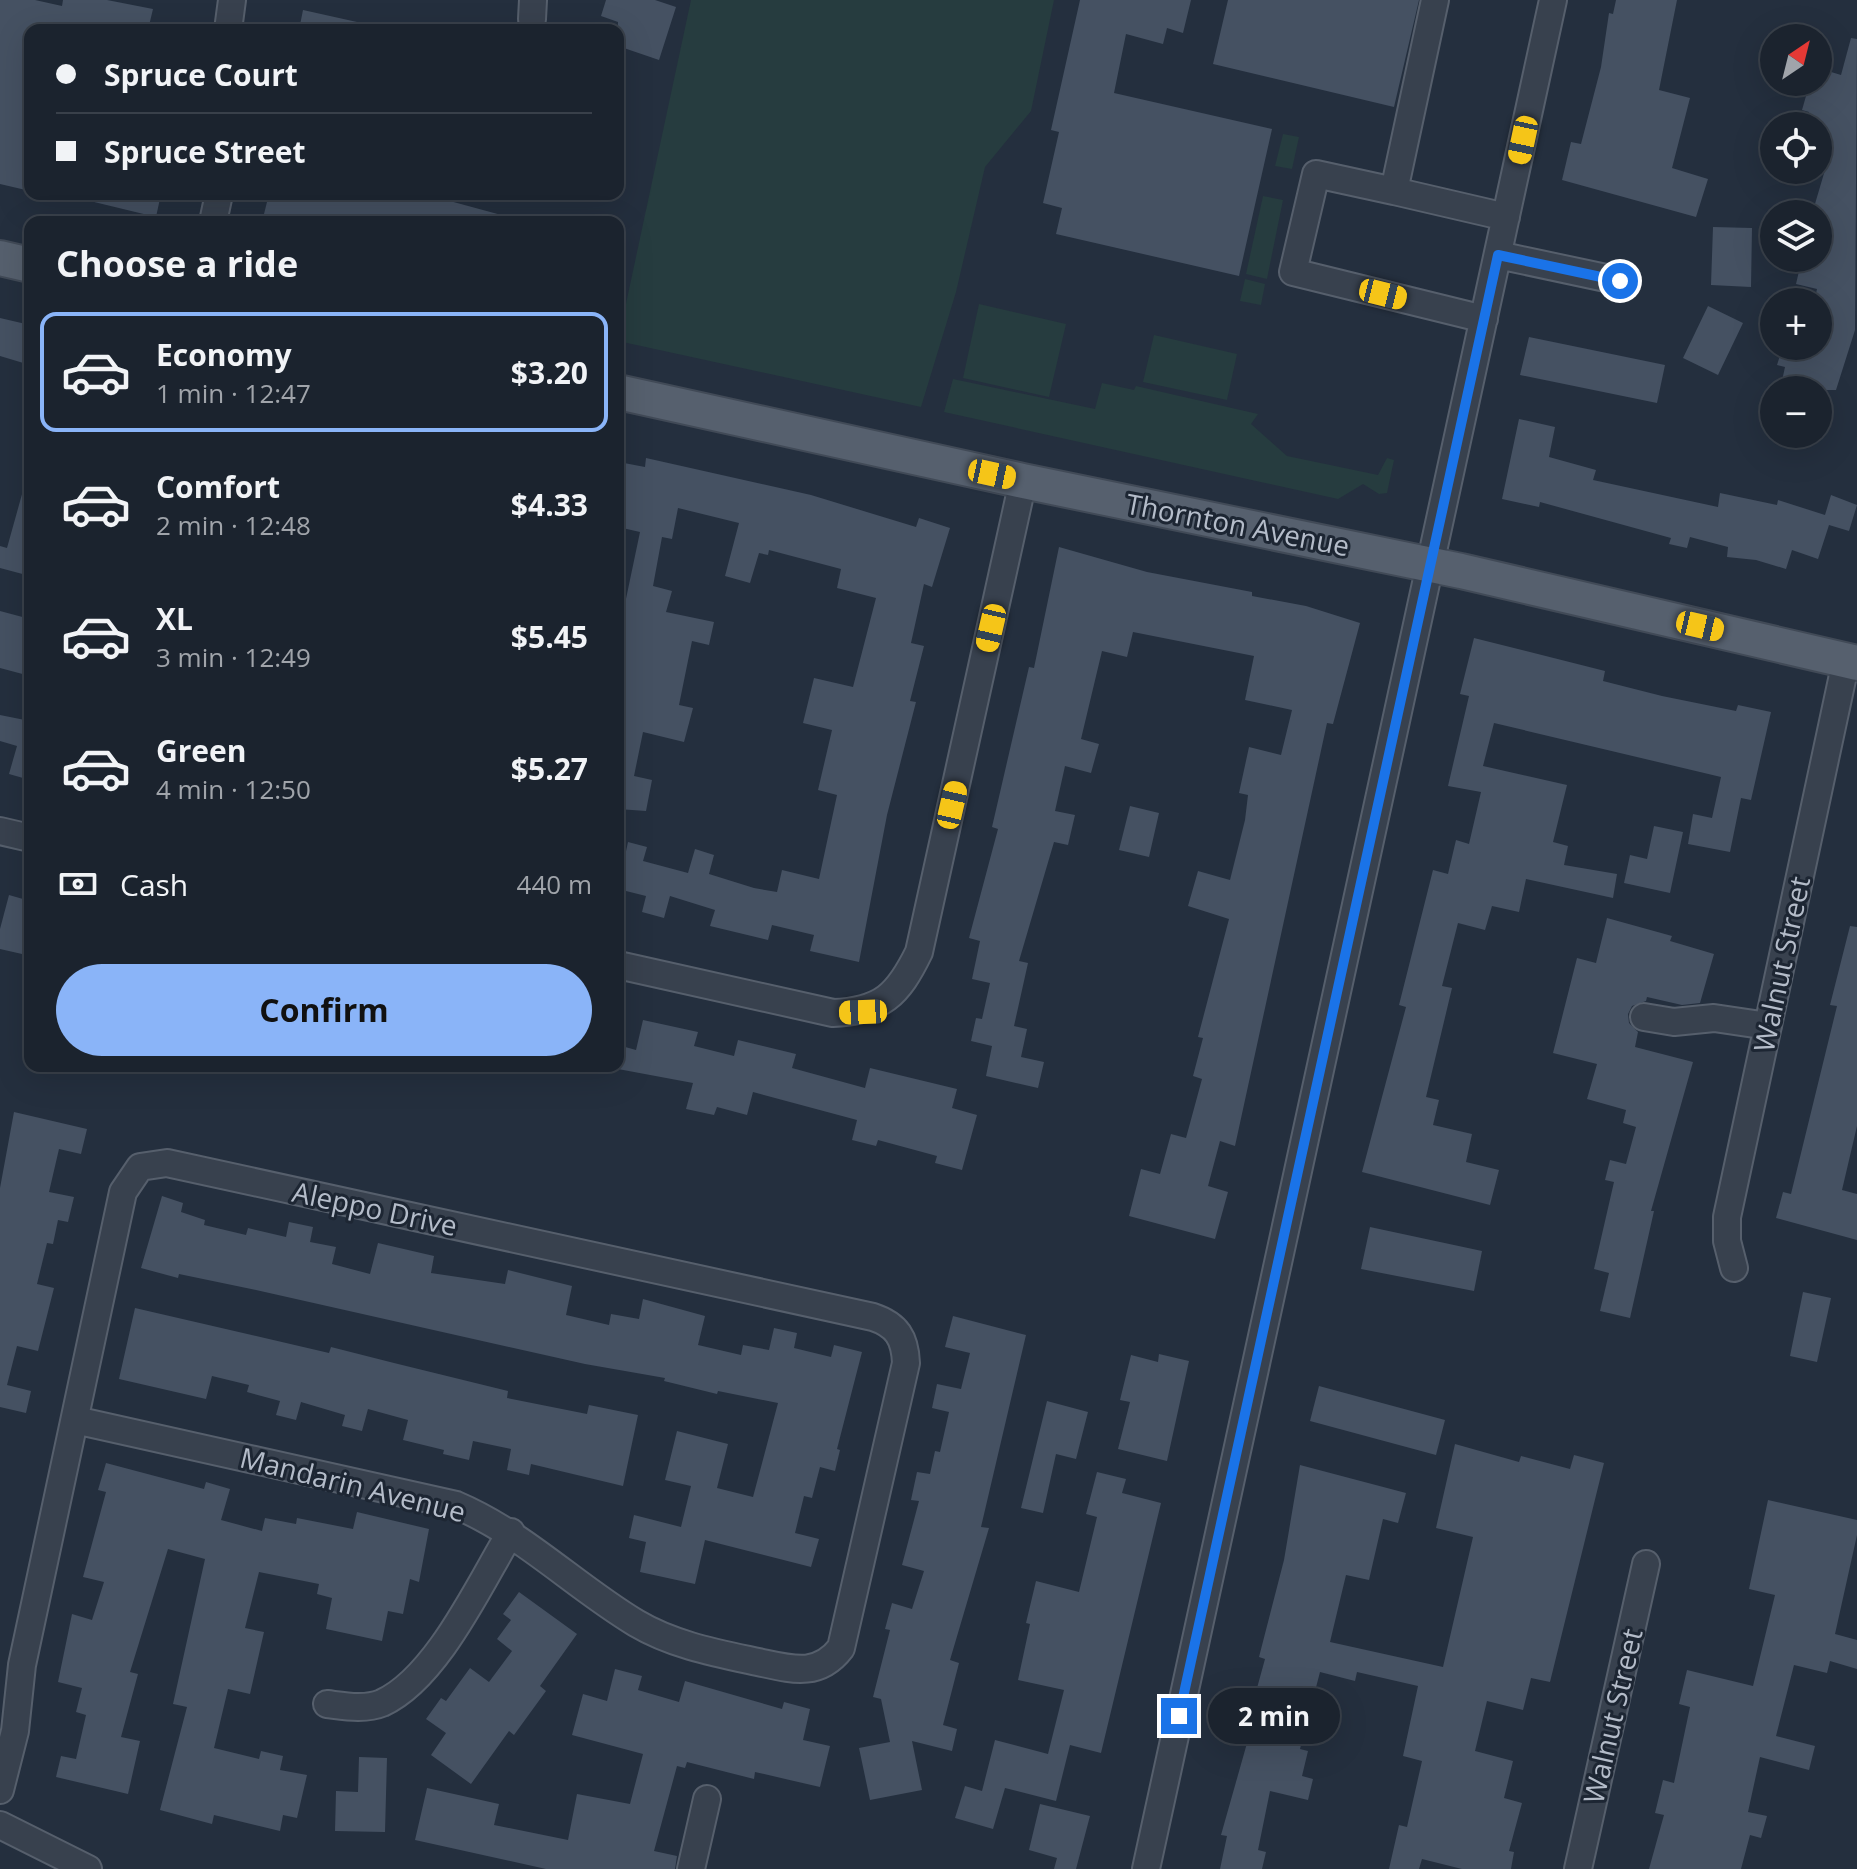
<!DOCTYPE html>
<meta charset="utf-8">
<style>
:root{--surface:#1b232e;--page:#282f3a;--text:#f1f3f6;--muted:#a0a4aa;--line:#39404a;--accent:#8ab4f8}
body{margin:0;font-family:"Open Sans",sans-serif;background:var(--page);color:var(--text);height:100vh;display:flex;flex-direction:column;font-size:30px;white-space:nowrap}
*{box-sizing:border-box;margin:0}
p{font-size:26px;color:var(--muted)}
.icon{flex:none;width:44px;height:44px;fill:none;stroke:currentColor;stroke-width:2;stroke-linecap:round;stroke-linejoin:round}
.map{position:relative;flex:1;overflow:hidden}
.panel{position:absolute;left:24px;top:216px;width:600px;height:856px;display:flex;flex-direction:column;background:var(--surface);border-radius:16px;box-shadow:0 8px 32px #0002,0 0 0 2px var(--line)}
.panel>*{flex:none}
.banner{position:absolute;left:24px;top:24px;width:600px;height:176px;border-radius:16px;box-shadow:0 8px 32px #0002,0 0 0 2px var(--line);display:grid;align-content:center;height:176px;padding:0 32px;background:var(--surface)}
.needle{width:52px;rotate:35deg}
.tools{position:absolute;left:1760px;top:24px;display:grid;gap:16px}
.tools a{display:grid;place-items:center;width:72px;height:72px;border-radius:50%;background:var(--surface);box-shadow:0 8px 32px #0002,0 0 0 2px var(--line);font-size:40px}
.end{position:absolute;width:36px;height:36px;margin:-18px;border:10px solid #1a73e8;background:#fff;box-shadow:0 0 0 4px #fff}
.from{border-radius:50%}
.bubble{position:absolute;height:56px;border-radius:28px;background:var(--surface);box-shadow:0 8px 32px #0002,0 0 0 2px var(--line);font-size:26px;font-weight:700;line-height:56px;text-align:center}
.car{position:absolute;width:24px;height:48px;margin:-24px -12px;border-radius:10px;box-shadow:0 0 6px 2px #0007;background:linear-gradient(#f5c518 24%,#345 0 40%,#f5c518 0 76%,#345 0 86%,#f5c518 0)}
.banner b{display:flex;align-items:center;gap:28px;height:76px;font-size:30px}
.banner b+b{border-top:2px solid var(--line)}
.banner i{width:20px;height:20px;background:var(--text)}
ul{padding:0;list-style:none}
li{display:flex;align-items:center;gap:24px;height:120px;margin:0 16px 12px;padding:0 16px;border:4px solid transparent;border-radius:16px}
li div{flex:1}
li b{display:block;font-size:30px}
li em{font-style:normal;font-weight:700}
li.on{border-color:var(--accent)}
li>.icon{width:72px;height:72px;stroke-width:1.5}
h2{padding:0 32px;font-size:36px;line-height:96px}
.pay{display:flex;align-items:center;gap:20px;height:88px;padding:0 32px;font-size:30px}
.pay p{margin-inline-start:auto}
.action{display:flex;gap:16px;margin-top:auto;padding:16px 32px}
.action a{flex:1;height:92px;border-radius:48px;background:var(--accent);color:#111;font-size:32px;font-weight:700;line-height:92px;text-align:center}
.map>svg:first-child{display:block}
.green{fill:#263c3f}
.building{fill:#455162}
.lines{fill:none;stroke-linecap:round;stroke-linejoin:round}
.minor-casing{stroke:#565f6c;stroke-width:30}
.major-casing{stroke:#414a57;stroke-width:38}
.minor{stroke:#38414e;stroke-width:26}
.major{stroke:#56606e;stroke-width:34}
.route{stroke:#1a73e8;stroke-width:10}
.labels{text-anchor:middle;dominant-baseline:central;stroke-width:6;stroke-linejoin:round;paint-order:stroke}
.street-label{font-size:28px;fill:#b4bcc9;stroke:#1d2633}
</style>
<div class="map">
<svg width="1857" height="1869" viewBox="0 0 1857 1869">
<rect width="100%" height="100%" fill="#242f3e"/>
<!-- green -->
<path class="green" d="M 691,0 L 1054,0 L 1031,111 L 985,167 L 956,292 L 921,407 L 618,341 Z
M 1283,134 L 1299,137 L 1292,169 L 1275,166 Z
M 1263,196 L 1283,200 L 1267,279 L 1246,274 Z
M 1245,279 L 1265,284 L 1261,305 L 1240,301 Z
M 979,304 L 1066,324 L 1049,397 L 963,378 Z
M 1154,335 L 1237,354 L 1227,400 L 1143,382 Z
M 953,379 L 1095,409 L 1102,383 L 1134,390 L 1136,386 L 1258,414 L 1251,424 L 1287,456 L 1378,475 L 1387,458 L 1394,460 L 1387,493 L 1379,494 L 1363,484 L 1338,499 L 944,412 Z"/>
<!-- building -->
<path class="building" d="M 0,0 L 35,0 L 62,6 L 63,0 L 107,0 L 153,9 L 148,30 L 30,30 L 30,191 L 0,184 Z
M 606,0 L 655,0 L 676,7 L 659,60 L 618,46 L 618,22 L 601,16 Z
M 1080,0 L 1191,0 L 1183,33 L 1167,28 L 1163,44 L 1126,34 L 1114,93 L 1272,129 L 1239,276 L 1056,234 L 1062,208 L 1043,203 L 1059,132 L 1051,130 Z
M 1228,0 L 1419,0 L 1394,107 L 1213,64 Z
M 1616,0 L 1677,0 L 1659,90 L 1690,98 L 1672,168 L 1708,179 L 1696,217 L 1562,180 L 1571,142 L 1581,144 L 1601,67 L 1609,13 L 1613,14 Z
M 303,10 L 357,22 L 356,30 L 299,30 Z
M 1851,38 L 1857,39 L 1855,330 L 1836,390 L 1780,390 L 1785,367 L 1777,365 L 1783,346 L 1818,346 L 1818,302 L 1814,302 L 1817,289 L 1796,284 L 1802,258 L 1818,258 L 1818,214 L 1812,214 L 1825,170 L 1818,168 L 1818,126 L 1806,126 L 1809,112 L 1802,110 L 1810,82 L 1818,82 L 1818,68 L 1841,75 Z
M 91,194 L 161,194 L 156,217 L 90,201 Z
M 269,194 L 424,194 L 505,216 L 504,222 L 338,222 L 314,216 L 313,222 L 275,222 L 276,217 L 264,214 Z
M 1713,227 L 1752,228 L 1751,287 L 1711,285 Z
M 1708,306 L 1743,323 L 1718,375 L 1683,358 Z
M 0,318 L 30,325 L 30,365 L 0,356 Z
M 1529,337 L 1665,365 L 1657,403 L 1520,375 Z
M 1519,419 L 1555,427 L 1549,457 L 1596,470 L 1593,480 L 1718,507 L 1720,493 L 1777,505 L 1778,500 L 1825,515 L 1831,495 L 1857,505 L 1849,531 L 1829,525 L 1818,559 L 1792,550 L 1786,569 L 1756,560 L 1727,557 L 1728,547 L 1690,537 L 1687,548 L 1669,544 L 1671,538 L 1540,502 L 1539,507 L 1502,499 Z
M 646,458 L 811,495 L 916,527 L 919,518 L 950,528 L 932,587 L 924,584 L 911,643 L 924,646 L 910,701 L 916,702 L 887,815 L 859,962 L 810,951 L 814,935 L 772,925 L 768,940 L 710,926 L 715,910 L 670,896 L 664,918 L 642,912 L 646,896 L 618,889 L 628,842 L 647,847 L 643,861 L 688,873 L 695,849 L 714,855 L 709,874 L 754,888 L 777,892 L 782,870 L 819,879 L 837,795 L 818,790 L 832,730 L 803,723 L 814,678 L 853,687 L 876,598 L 837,588 L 841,569 L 769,550 L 768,555 L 759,553 L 750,583 L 725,576 L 739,523 L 678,508 L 672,539 L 662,537 L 653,586 L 672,591 L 666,612 L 714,622 L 709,645 L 692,641 L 679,705 L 693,708 L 684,742 L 643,732 L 634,776 L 652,780 L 646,811 L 618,809 L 618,637 L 640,532 L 618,527 L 618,491 L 624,463 L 645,467 Z
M 24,487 L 30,488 L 30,576 L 0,568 L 0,546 L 7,548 Z
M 1059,547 L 1147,572 L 1252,592 L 1252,596 L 1306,606 L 1360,623 L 1333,724 L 1327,723 L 1235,1146 L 1220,1141 L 1208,1186 L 1228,1192 L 1215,1239 L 1129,1216 L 1141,1169 L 1160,1174 L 1171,1134 L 1186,1138 L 1202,1079 L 1193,1076 L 1203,1038 L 1198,1037 L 1229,919 L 1188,906 L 1198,871 L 1230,880 L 1245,820 L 1248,795 L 1239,793 L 1249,747 L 1281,755 L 1292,710 L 1245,700 L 1254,656 L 1133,632 L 1127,657 L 1102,651 L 1081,739 L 1099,744 L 1091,773 L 1065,766 L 1055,811 L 1075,815 L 1068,845 L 1054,842 L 1019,961 L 1028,963 L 1014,1026 L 1027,1029 L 1021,1057 L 1044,1062 L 1038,1088 L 986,1076 L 992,1046 L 971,1041 L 976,1018 L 982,1019 L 990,983 L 972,979 L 980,941 L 969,938 L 998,829 L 992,827 L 1029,667 L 1034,668 Z
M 0,611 L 30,619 L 30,676 L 0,668 Z
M 1474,638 L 1605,671 L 1603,681 L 1662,696 L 1736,711 L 1738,705 L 1771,712 L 1751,800 L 1741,798 L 1730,852 L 1688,844 L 1693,814 L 1712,818 L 1721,777 L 1494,723 L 1483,766 L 1567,785 L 1553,842 L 1568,846 L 1564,865 L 1617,874 L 1613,898 L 1526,879 L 1519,912 L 1492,906 L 1485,930 L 1458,923 L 1442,986 L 1452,988 L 1426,1097 L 1439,1100 L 1433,1125 L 1472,1134 L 1466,1162 L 1499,1170 L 1490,1205 L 1362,1172 L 1406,1007 L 1399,1005 L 1433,870 L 1448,874 L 1456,840 L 1469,844 L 1481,792 L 1448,786 L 1469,696 L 1460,694 Z
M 0,715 L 30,721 L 30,780 L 9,774 L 17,746 L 0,741 Z
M 1130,806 L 1159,813 L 1149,857 L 1119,850 Z
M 1654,826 L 1683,832 L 1670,893 L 1624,883 L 1630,855 L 1647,859 Z
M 9,895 L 30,901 L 30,924 L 22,954 L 0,949 L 0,929 Z
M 1607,918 L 1672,936 L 1670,941 L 1714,954 L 1700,1003 L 1682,1005 L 1647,997 L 1646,1001 L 1632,1006 L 1628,1014 L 1629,1023 L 1638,1032 L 1635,1047 L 1693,1062 L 1651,1211 L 1654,1211 L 1630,1318 L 1600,1311 L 1609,1273 L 1594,1269 L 1614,1182 L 1605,1180 L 1610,1160 L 1626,1164 L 1636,1127 L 1623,1123 L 1626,1110 L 1587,1099 L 1597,1064 L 1553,1053 L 1577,958 L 1596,963 Z
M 1850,926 L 1857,927 L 1857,1126 L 1842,1190 L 1857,1194 L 1857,1240 L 1776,1218 L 1783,1192 L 1791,1194 L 1837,1006 L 1830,1005 Z
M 643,1020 L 698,1032 L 694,1046 L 734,1056 L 738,1040 L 796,1054 L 792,1068 L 865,1088 L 870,1068 L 957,1089 L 952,1108 L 977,1115 L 962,1170 L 935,1163 L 937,1156 L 878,1140 L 876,1146 L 852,1140 L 857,1120 L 753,1092 L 747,1115 L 717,1107 L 714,1115 L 686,1109 L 693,1083 L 618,1069 L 618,1045 L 636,1050 Z
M 14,1112 L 87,1129 L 81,1154 L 59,1149 L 49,1192 L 74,1197 L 68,1222 L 58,1220 L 53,1244 L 47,1243 L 37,1284 L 54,1288 L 38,1351 L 17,1346 L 7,1385 L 31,1391 L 26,1413 L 0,1407 L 0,1188 Z
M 162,1196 L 183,1203 L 181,1212 L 205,1220 L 204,1225 L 246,1235 L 248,1228 L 286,1237 L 289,1222 L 313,1227 L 310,1242 L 336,1247 L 332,1264 L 370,1274 L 378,1243 L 434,1256 L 431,1273 L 505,1284 L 508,1270 L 572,1286 L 566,1315 L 609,1325 L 611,1314 L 639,1319 L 643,1299 L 705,1316 L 698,1345 L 741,1355 L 743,1345 L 769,1350 L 774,1328 L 797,1333 L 794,1348 L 831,1357 L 834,1345 L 862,1352 L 837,1449 L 840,1450 L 835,1471 L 820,1467 L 812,1498 L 804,1496 L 795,1533 L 819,1539 L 811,1567 L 705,1540 L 695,1584 L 640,1572 L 646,1542 L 629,1538 L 634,1515 L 681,1527 L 691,1486 L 665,1480 L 677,1431 L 728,1444 L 717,1488 L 753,1497 L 778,1403 L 718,1391 L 717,1394 L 664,1381 L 665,1378 L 585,1364 L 256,1290 L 179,1274 L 178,1278 L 141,1268 Z
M 1370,1227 L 1482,1251 L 1474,1291 L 1361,1269 Z
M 1803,1292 L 1831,1298 L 1817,1362 L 1790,1356 Z
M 135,1308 L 329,1353 L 331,1347 L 394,1363 L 508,1391 L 507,1398 L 587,1414 L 589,1405 L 638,1415 L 623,1486 L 531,1464 L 529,1475 L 507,1470 L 511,1449 L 473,1441 L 469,1460 L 443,1454 L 444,1450 L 403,1440 L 408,1420 L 368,1409 L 362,1431 L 342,1426 L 345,1415 L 301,1402 L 296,1420 L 276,1415 L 280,1401 L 247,1392 L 249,1385 L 212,1376 L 206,1399 L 119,1379 Z
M 953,1316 L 1026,1335 L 981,1527 L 989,1528 L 950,1660 L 959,1663 L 943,1725 L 957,1729 L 952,1751 L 912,1741 L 922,1790 L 870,1800 L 859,1748 L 890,1742 L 881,1699 L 873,1697 L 890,1630 L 885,1629 L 892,1603 L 912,1609 L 924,1571 L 902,1565 L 919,1501 L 911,1500 L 917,1472 L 930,1474 L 935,1451 L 940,1452 L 949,1412 L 932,1408 L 937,1384 L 961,1389 L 970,1353 L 945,1347 Z
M 1159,1354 L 1189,1361 L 1167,1461 L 1118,1449 L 1130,1402 L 1120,1400 L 1131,1355 L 1158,1362 Z
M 1319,1386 L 1445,1420 L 1436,1455 L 1310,1421 Z
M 1047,1401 L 1088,1412 L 1076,1459 L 1056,1454 L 1043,1513 L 1021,1508 Z
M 1455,1444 L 1519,1462 L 1521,1456 L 1570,1469 L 1574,1455 L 1604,1463 L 1550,1682 L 1531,1678 L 1523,1710 L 1487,1701 L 1475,1751 L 1513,1761 L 1504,1798 L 1522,1803 L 1509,1851 L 1514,1852 L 1511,1869 L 1462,1869 L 1422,1859 L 1419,1869 L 1389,1869 L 1399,1825 L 1407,1827 L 1422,1761 L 1403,1756 L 1418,1686 L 1357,1672 L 1355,1681 L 1320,1672 L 1300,1749 L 1308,1751 L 1302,1776 L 1313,1779 L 1308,1800 L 1270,1791 L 1258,1850 L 1266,1852 L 1262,1869 L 1220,1869 L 1227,1836 L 1221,1835 L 1251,1729 L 1246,1728 L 1265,1659 L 1259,1657 L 1284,1560 L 1300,1465 L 1406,1493 L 1398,1523 L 1383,1519 L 1369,1580 L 1346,1575 L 1330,1642 L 1443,1667 L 1473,1537 L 1436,1528 Z
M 106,1463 L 204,1489 L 206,1482 L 230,1489 L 221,1520 L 262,1531 L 265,1518 L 296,1524 L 297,1518 L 353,1529 L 357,1512 L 429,1529 L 419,1582 L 410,1579 L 403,1614 L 388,1611 L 382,1641 L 326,1629 L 332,1598 L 317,1594 L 319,1584 L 259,1572 L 245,1628 L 264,1632 L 250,1694 L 228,1689 L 214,1748 L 259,1759 L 261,1751 L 283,1756 L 280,1770 L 307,1775 L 297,1818 L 283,1815 L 280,1831 L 214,1815 L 212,1824 L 160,1810 L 187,1707 L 173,1704 L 205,1559 L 168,1549 L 130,1672 L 138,1674 L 121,1737 L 140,1741 L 128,1794 L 56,1777 L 61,1756 L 76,1759 L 86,1715 L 76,1712 L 82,1688 L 58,1682 L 72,1614 L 92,1620 L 104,1582 L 83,1577 L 106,1492 L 98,1490 Z
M 1097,1472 L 1126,1479 L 1122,1493 L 1161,1503 L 1101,1753 L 1070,1745 L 1056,1801 L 1005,1788 L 993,1829 L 955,1818 L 965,1786 L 982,1791 L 995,1740 L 1048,1754 L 1064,1690 L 1018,1680 L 1030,1624 L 1026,1623 L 1036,1581 L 1079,1592 L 1097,1517 L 1086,1514 Z
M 1768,1500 L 1857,1520 L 1857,1535 L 1835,1634 L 1857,1640 L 1857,1669 L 1830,1661 L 1827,1673 L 1794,1665 L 1776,1736 L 1815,1746 L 1809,1770 L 1760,1757 L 1748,1812 L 1767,1816 L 1761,1838 L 1750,1835 L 1741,1869 L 1649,1869 L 1664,1815 L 1655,1813 L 1663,1780 L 1674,1783 L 1690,1707 L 1679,1704 L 1687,1670 L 1753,1686 L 1775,1595 L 1749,1589 Z
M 519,1592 L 577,1634 L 540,1686 L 546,1691 L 514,1735 L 509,1731 L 471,1784 L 431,1755 L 446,1733 L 426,1719 L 441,1698 L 446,1701 L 470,1668 L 489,1682 L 512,1651 L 497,1639 L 511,1620 L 503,1614 Z
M 615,1669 L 642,1676 L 638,1690 L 679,1702 L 685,1681 L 782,1709 L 784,1702 L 810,1709 L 803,1740 L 830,1746 L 820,1787 L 755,1772 L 754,1779 L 687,1762 L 685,1768 L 677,1766 L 654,1851 L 677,1856 L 675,1869 L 546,1869 L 415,1840 L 427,1788 L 499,1804 L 494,1825 L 568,1840 L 577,1794 L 630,1804 L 643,1754 L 572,1735 L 583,1694 L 607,1701 Z
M 359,1757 L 387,1758 L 385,1832 L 335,1831 L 336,1791 L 358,1792 Z
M 1040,1804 L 1090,1816 L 1076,1869 L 1054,1869 L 1057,1858 L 1029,1850 Z"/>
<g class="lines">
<!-- minor casing -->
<g class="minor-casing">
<path id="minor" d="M 1435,0 L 1394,191 L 1506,217
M 532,19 L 533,0
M 228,30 L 232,0
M 1394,191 L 1316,174 L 1293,272 L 1484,319
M 213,222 L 219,194
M 1498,255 L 1620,281
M 0,831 L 30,838
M 618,965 L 833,1013 C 882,1011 898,995 919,952 L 1023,481
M 1644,1017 L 1674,1022 L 1714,1018 L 1768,1026
M 1734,1268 L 1727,1241 L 1727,1217 L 1846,661
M 327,1704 C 344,1706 365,1710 382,1703 C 437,1678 480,1583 511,1532
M 0,1790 L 15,1731 L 22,1665 L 123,1192 L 140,1167 L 167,1163 L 873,1317 C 897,1325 905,1338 906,1363 L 841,1648 C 818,1678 791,1669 758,1662 C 716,1653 673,1645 636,1623 C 573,1585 524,1534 456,1505 L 75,1420
M 0,1825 L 88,1869
M 691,1869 L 707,1799
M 1146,1869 L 1553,0
M 1578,1869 L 1646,1564"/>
</g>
<!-- major casing -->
<g class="major-casing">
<path id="major" d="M 0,258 L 30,265
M 618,392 L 1023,481 L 1461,571 L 1857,663"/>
</g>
<!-- minor -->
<use href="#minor" class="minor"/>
<!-- major -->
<use href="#major" class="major"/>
</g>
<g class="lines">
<!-- route -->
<path class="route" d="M 1179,1716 L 1498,255 L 1620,281"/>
</g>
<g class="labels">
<!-- street labels -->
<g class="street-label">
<text transform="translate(1238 524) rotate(11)">Thornton Avenue</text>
<text transform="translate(1781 964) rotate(-78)">Walnut Street</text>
<text transform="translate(375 1208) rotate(12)">Aleppo Drive</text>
<text transform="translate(353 1484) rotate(14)">Mandarin Avenue</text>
<text transform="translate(1612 1716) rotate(-77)">Walnut Street</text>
</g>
</g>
</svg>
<div class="tools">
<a><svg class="needle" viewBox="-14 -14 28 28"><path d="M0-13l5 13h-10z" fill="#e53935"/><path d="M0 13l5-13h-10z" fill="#a0a4aa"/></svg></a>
<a><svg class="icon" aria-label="locate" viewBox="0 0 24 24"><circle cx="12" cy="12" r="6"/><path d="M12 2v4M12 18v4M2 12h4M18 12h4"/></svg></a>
<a><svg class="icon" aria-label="layers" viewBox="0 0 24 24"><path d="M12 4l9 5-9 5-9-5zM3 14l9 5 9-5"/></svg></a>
<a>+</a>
<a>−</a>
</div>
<i class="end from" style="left:1620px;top:281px"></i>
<i class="end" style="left:1179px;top:1716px"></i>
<div class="bubble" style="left:1208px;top:1688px;width:132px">2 min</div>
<i class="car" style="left:1523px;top:140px;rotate:192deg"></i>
<i class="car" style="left:1383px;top:294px;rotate:104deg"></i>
<i class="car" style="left:992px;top:474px;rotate:102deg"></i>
<i class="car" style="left:1700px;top:626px;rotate:103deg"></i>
<i class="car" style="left:991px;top:628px;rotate:193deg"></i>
<i class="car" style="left:952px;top:805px;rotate:13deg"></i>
<i class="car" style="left:863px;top:1012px;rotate:268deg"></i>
<div class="banner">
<b><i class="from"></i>Spruce Court</b>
<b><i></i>Spruce Street</b>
</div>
<section class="panel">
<h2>Choose a ride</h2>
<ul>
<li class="on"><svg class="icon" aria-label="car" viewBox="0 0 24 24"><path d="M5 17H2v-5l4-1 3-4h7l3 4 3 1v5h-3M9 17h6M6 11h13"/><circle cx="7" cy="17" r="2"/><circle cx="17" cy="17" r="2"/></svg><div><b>Economy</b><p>1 min · 12:47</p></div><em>$3.20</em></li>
<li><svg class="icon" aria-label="car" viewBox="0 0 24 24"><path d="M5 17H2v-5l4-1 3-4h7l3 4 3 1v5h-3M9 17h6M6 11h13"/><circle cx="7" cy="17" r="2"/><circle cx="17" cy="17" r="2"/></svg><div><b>Comfort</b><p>2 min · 12:48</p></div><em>$4.33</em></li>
<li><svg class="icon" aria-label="car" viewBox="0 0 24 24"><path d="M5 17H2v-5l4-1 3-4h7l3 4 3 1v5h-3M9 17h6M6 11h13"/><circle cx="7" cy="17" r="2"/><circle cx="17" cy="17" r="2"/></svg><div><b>XL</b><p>3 min · 12:49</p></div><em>$5.45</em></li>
<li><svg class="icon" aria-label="car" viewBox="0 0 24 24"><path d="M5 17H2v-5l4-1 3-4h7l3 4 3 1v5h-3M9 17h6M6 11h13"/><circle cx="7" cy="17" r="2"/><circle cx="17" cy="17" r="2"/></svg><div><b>Green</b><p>4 min · 12:50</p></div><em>$5.27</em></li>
</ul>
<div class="pay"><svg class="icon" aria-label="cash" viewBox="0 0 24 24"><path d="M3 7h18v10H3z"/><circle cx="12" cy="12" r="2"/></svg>Cash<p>440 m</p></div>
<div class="action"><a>Confirm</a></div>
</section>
</div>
